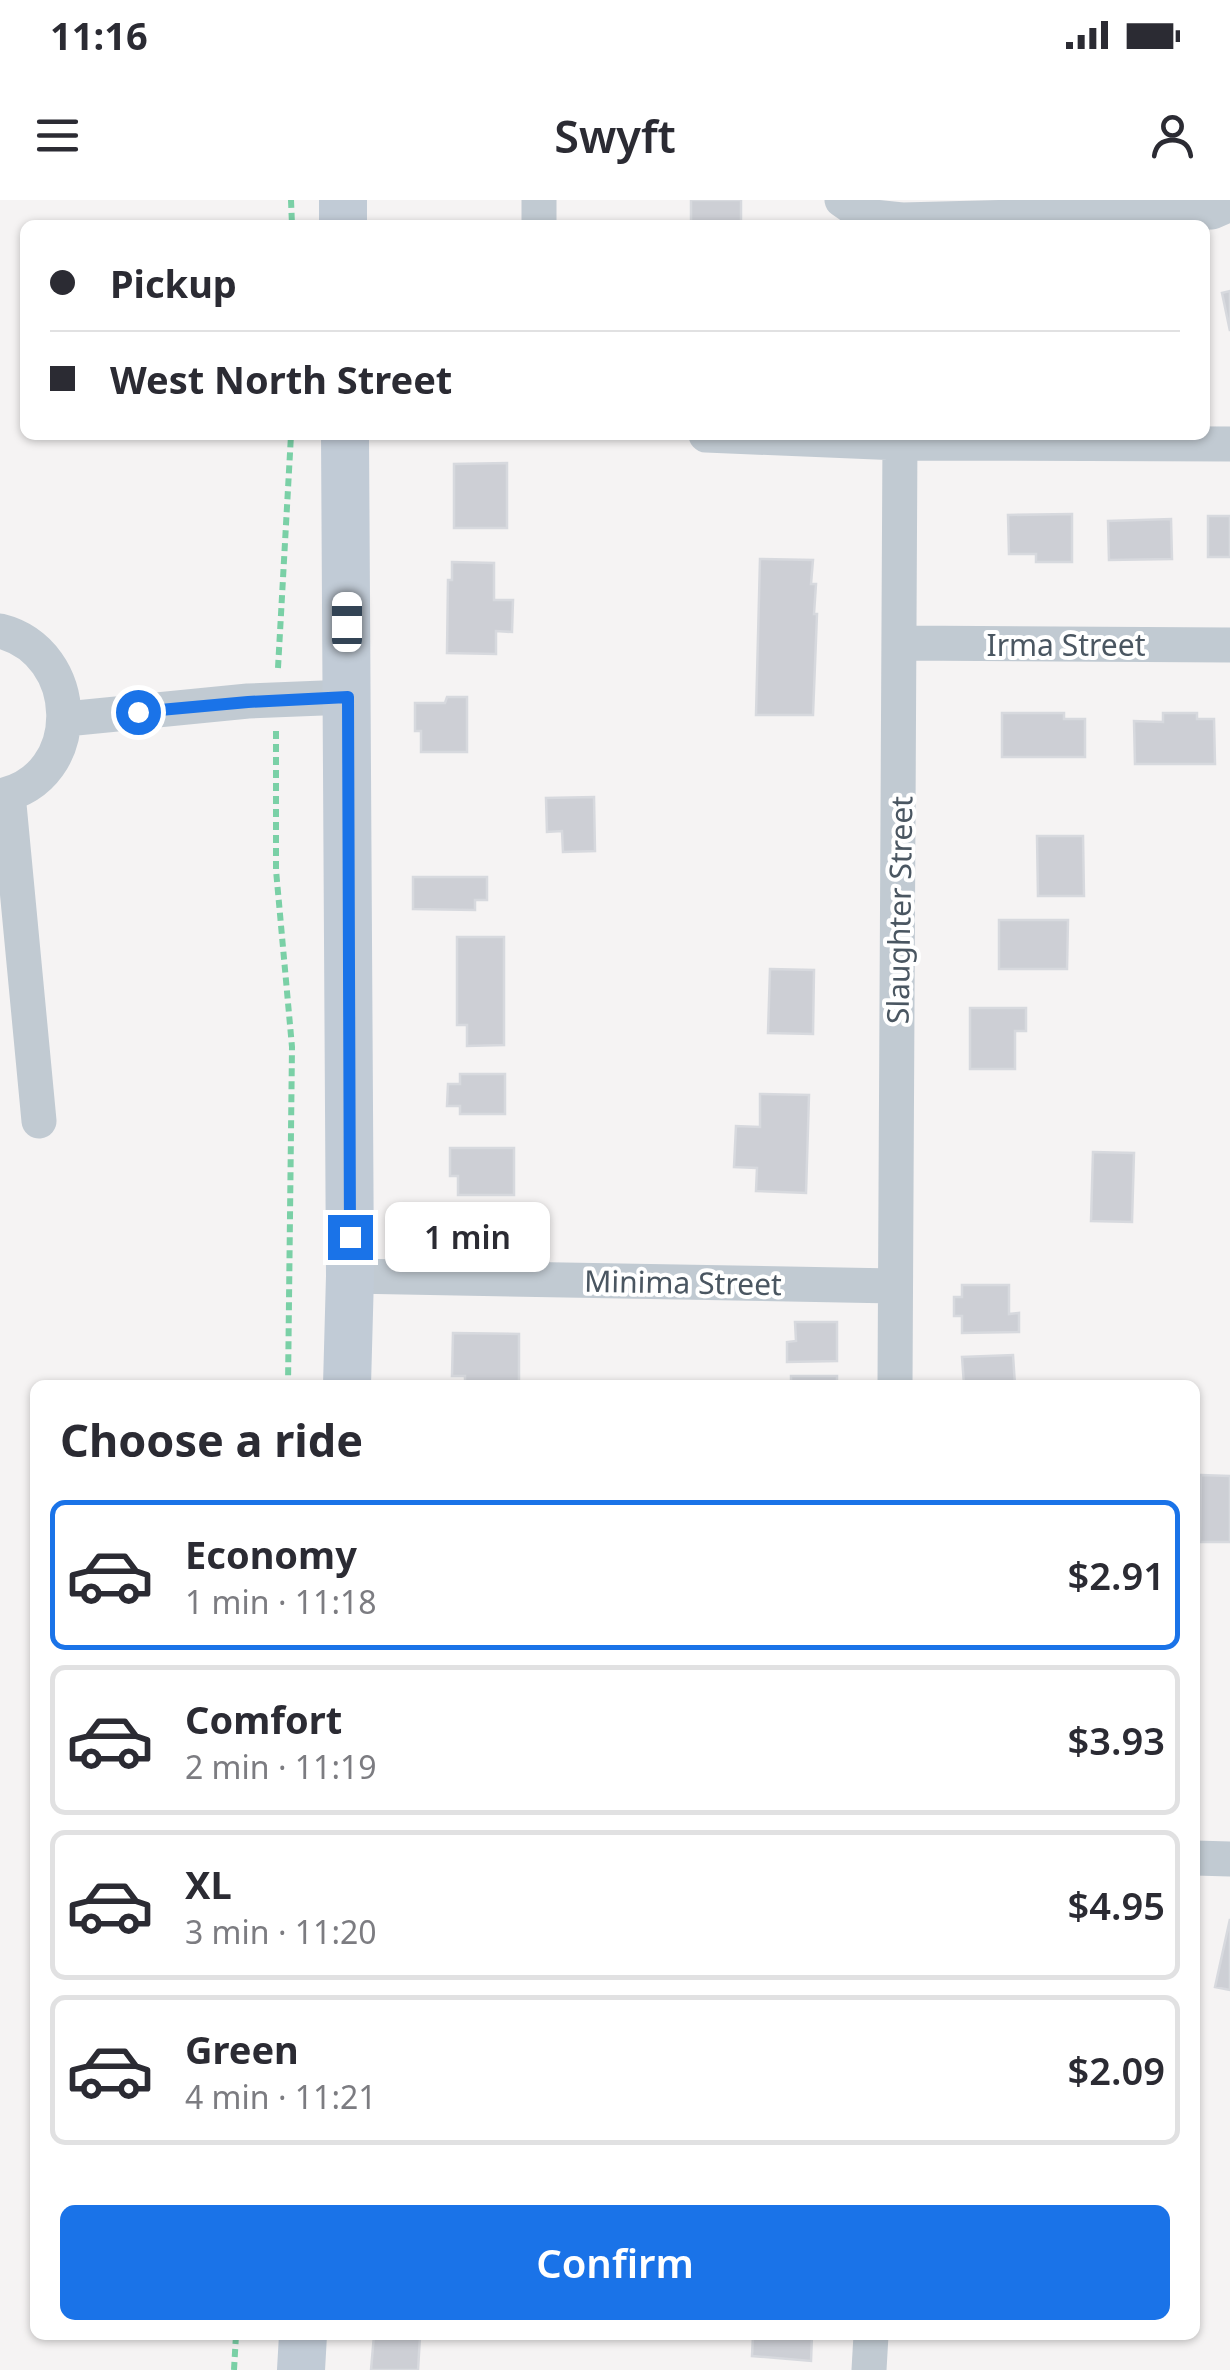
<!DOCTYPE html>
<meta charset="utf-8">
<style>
:root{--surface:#fff;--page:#f2f2f3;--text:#2b2b33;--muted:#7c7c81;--line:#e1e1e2;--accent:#1a73e8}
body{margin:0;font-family:"Noto Sans",sans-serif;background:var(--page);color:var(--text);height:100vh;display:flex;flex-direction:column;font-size:38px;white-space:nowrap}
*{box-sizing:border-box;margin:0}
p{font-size:32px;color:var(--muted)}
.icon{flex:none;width:55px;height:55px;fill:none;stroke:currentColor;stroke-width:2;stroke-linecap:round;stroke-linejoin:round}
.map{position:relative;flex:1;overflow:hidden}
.drawer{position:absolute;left:30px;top:1180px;width:1170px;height:960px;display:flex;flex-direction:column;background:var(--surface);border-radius:15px;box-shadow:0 2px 8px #0004}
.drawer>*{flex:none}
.guide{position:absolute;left:20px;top:20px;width:1190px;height:220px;border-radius:15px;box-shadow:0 2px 8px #0004;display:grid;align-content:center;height:220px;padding:0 30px;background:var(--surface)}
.end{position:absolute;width:45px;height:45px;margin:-22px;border:12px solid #1a73e8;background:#fff;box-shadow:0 0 0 5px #fff}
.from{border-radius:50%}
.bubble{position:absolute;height:70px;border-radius:15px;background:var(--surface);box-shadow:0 2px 8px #0004;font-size:32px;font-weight:600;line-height:70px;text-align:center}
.car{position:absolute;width:30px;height:60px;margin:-30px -15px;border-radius:12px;box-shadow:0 0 8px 2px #0007;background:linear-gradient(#fff 24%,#345 0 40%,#fff 0 76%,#345 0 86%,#fff 0)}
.guide b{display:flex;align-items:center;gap:35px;height:95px;font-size:38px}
.guide b+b{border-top:2px solid var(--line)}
.guide i{width:25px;height:25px;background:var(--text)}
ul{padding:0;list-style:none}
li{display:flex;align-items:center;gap:30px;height:150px;margin:0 20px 15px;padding:0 10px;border:5px solid var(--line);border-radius:15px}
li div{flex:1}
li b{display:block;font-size:38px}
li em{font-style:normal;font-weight:600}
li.selected{border-color:var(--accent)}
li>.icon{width:90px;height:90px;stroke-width:1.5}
h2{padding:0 30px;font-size:45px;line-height:120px}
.button{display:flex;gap:20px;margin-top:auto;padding:20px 30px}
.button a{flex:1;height:115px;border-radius:15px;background:var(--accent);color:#fff;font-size:40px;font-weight:600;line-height:115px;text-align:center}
.status{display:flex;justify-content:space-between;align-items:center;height:70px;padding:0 50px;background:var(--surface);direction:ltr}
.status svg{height:28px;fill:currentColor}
header{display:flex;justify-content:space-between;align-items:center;height:130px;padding:0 30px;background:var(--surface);font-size:45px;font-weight:600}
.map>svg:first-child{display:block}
.building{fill:#cdcfd5;stroke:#d7d9de;stroke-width:2.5}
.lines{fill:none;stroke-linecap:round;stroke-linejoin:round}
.path{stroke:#7ad0a6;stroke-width:6;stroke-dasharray:8 5;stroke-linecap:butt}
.street{stroke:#c1cad2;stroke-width:35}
.secondary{stroke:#c1cbd6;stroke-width:48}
.route{stroke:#1a73e8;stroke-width:12}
.labels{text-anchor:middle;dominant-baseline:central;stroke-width:8;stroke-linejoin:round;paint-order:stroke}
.street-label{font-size:30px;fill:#4a5661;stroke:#fff}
</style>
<div class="status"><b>11:16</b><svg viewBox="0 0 49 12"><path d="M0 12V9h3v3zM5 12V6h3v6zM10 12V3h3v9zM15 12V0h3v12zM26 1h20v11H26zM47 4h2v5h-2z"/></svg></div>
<header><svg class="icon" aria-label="menu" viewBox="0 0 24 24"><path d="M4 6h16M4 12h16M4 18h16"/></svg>Swyft<svg class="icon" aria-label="person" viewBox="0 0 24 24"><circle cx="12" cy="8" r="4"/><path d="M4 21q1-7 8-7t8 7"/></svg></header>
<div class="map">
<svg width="1230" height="2170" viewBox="0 0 1230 2170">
<rect width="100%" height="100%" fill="#f5f3f3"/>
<!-- building -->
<path class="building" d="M 691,0 L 741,0 L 741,25 L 691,25 Z
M 1230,91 L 1230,131 L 1222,93 Z
M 507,263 L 507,328 L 454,328 L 454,264 Z
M 1072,314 L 1072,362 L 1036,362 L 1036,354 L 1009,354 L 1008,315 Z
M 1208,316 L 1230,316 L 1230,357 L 1208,357 Z
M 1171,319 L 1172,359 L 1109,360 L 1108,321 Z
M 760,359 L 813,360 L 811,384 L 816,384 L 814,414 L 817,414 L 813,515 L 756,515 Z
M 452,362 L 494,363 L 494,400 L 513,400 L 512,432 L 496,431 L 496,454 L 447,453 L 448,380 L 452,380 Z
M 447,497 L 467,497 L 467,552 L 421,552 L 421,531 L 415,531 L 415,503 L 445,503 Z
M 1002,513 L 1064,513 L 1064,519 L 1085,519 L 1085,557 L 1002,557 Z
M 1163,513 L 1197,513 L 1197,519 L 1214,519 L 1215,564 L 1135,564 L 1134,521 L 1163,522 Z
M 594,597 L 595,651 L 563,652 L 562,631 L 547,632 L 546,598 Z
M 1037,636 L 1083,636 L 1084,696 L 1038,696 Z
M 413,677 L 487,677 L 487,700 L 475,700 L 475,710 L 413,709 Z
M 999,720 L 1068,720 L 1067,769 L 999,769 Z
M 457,737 L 504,737 L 504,845 L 467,846 L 467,825 L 457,825 Z
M 770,769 L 814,770 L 813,834 L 768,833 Z
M 970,808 L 1026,808 L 1026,831 L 1015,831 L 1015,869 L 970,869 Z
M 460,874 L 505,874 L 505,914 L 460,914 L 460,906 L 447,906 L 448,884 L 460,884 Z
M 760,894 L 809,895 L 806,993 L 756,991 L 757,968 L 734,967 L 736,926 L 760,927 Z
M 450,948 L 514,948 L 514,995 L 458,995 L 458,976 L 450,976 Z
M 1093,952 L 1134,953 L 1132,1022 L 1091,1021 Z
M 962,1085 L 1009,1085 L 1009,1114 L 1019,1113 L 1019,1132 L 962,1133 L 962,1116 L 954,1116 L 954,1097 L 962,1097 Z
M 795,1122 L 837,1122 L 837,1161 L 787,1162 L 787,1142 L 796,1141 Z
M 453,1133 L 519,1134 L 519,1185 L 465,1185 L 465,1176 L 452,1176 Z
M 1013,1155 L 1015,1185 L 964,1185 L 962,1157 Z
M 791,1176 L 837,1176 L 837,1185 L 791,1185 Z
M 1201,1275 L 1230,1276 L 1230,1342 L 1200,1342 Z
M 1230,1719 L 1230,1790 L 1215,1787 Z
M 374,2135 L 420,2137 L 418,2170 L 371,2170 Z
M 753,2135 L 812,2135 L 811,2161 L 752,2156 Z"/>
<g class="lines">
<!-- path -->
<path class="path" d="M 291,0 L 292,25
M 278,468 L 291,235
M 276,531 L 276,670 L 292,847 L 288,1185
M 234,2170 L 236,2135"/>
<!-- street -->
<path class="street" d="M 539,0 L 539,25
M 842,0 L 865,16 L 902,20 L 1212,12 L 1230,4
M 706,235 L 900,243 L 1230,244
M 0,431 C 83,452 87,578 0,596
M 901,443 L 1230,445
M 66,519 L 248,501 L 348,497
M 8,594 L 39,921
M 350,1076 L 895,1086
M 895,1185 L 900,235
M 1195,1658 L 1230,1659
M 869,2170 L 871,2135"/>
<!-- secondary -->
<path class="secondary" d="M 343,0 L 343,25
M 345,235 L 350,1076 L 347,1185
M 301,2170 L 303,2135"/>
</g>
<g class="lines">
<!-- route -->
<path class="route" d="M 138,512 L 248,502 L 348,497 L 350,1037"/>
</g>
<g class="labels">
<!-- street labels -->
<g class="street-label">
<text x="1066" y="444">Irma Street</text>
<text transform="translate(899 710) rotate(-89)">Slaughter Street</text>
<text transform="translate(683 1082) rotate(1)">Minima Street</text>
</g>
</g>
</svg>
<i class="end from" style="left:138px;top:512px"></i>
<i class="end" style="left:350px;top:1037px"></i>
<div class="bubble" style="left:385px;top:1002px;width:165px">1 min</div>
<i class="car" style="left:347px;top:422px;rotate:0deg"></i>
<div class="guide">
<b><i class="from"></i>Pickup</b>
<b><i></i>West North Street</b>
</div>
<section class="drawer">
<h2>Choose a ride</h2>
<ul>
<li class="selected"><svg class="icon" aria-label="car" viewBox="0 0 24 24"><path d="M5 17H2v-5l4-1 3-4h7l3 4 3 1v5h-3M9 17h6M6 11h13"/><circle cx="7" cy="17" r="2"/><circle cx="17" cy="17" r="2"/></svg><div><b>Economy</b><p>1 min · 11:18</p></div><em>$2.91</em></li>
<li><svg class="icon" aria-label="car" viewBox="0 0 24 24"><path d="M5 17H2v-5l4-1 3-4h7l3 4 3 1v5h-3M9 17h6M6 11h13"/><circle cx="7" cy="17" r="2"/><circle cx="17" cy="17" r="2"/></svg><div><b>Comfort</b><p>2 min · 11:19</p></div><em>$3.93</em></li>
<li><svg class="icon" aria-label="car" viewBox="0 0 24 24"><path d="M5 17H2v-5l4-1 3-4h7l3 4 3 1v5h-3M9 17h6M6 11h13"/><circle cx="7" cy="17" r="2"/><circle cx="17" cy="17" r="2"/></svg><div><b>XL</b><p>3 min · 11:20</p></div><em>$4.95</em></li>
<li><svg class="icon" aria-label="car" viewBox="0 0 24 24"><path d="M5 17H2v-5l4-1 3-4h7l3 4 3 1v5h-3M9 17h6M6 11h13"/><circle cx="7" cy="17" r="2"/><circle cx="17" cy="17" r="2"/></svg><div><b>Green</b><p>4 min · 11:21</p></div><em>$2.09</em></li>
</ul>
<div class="button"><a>Confirm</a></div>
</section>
</div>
